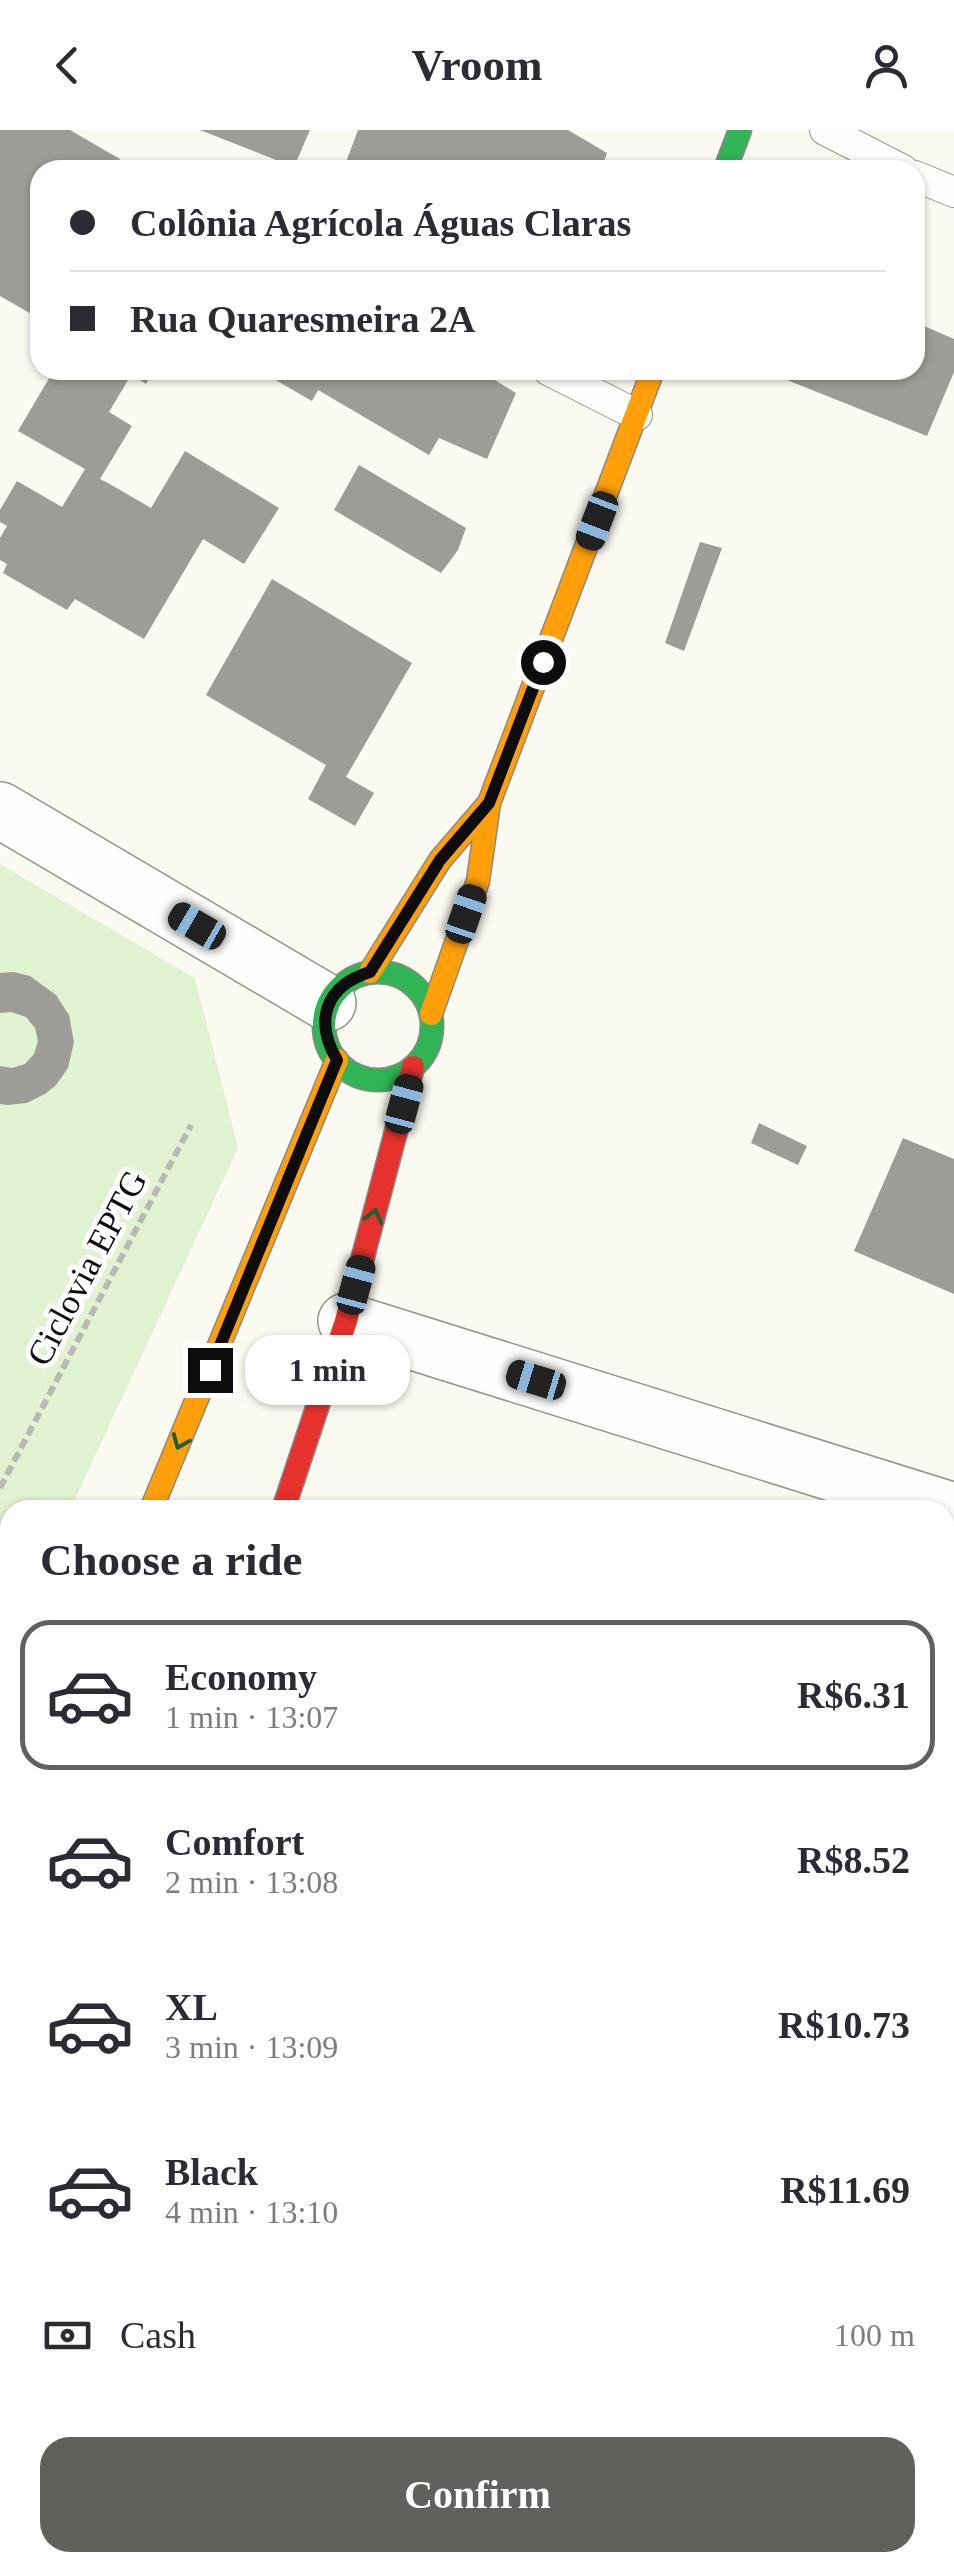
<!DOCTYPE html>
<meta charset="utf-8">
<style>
:root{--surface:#fff;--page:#f7f7f7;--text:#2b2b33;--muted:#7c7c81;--line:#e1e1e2;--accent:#60605d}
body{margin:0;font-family:"Times New Roman",serif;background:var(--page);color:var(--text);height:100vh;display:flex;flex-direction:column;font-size:38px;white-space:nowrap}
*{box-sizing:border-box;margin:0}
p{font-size:32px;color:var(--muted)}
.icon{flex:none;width:55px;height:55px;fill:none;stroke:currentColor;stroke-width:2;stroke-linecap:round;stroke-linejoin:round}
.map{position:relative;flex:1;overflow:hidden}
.sheet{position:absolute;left:0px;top:1370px;width:955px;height:1072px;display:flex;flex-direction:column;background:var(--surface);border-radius:30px 30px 0 0;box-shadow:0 2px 8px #0004}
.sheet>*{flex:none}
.hud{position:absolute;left:30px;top:30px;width:895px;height:220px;border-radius:30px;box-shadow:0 2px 8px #0004;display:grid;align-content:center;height:220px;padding:0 40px;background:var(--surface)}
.end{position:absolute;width:45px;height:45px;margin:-22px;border:12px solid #0d0d0d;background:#fff;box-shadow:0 0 0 5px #fff}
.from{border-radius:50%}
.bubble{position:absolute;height:70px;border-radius:30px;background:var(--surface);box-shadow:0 2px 8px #0004;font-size:32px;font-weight:700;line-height:70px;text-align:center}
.car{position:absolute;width:30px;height:60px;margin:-30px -15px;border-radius:12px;box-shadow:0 0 8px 2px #0007;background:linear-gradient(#222 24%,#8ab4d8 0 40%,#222 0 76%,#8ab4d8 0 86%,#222 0)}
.hud b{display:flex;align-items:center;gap:35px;height:95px;font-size:38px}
.hud b+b{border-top:2px solid var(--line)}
.hud i{width:25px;height:25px;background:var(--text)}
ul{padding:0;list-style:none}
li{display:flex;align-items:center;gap:30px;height:150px;margin:0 20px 15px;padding:0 20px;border:5px solid transparent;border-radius:30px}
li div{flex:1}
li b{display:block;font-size:38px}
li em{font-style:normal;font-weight:700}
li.on{border-color:var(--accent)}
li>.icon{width:90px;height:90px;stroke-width:1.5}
h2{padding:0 40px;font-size:45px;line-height:120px}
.pay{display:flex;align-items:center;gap:25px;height:110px;padding:0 40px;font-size:38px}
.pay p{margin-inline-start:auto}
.cta{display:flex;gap:20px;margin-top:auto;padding:20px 40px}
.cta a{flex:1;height:115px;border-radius:30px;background:var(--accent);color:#fff;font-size:40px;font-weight:700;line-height:115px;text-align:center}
header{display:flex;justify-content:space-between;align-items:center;height:130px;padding:0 40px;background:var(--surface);font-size:45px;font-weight:700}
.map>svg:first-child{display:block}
.green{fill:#e0f2d0}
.building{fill:#9e9c97}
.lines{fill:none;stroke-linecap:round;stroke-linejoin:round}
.lane-casing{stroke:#949490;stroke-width:32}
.street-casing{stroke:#949490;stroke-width:58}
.fast-casing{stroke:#8b8a86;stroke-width:25}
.slow-casing{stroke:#8b8a86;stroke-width:25}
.jam-casing{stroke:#8b8a86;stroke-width:25}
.path{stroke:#b8b8b6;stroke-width:6;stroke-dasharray:10 5;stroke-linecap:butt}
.lane{stroke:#fefefd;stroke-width:30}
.street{stroke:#fefefd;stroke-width:55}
.fast{stroke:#30b455;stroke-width:22}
.slow{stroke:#ff9f0a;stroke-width:22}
.jam{stroke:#e5322d;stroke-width:22}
.oneway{stroke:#1e6031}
.route{stroke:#0d0d0d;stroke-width:12}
.labels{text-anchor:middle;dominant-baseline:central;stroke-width:10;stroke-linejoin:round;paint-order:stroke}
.street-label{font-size:35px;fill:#0d0d0d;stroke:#fff}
</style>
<header><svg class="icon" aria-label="back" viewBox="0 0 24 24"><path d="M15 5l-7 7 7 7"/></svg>Vroom<svg class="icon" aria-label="person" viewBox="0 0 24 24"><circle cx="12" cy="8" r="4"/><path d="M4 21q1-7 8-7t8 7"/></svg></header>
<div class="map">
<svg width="954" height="2442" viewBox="0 0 954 2442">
<rect width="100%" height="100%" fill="#fbfaf1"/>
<!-- green -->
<path class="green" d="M 0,734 L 195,848 L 238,1018 L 70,1380 L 10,1380 L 10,1509 L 0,1531 Z"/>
<!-- building -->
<path class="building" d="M 0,0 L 70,0 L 120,29 L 114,40 L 40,40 L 40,189 L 0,166 Z
M 200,0 L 310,0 L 294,37 Z
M 358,0 L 568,0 L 607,23 L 601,40 L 343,40 Z
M 915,192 L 954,209 L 954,242 L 927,306 L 762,240 L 915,240 Z
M 54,240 L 154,240 L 146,254 L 131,245 L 109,282 L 132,296 L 100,349 L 108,353 L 151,378 L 185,321 L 279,378 L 244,434 L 203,409 L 144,509 L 75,469 L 67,480 L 3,443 L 7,434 L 0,430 L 0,408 L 7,396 L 0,392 L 0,380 L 17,351 L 62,377 L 85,339 L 18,301 Z
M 276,240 L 478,240 L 516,263 L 487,329 L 439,308 L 429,325 L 318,260 L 312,271 L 272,248 Z
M 359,335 L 466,398 L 458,420 L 441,443 L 334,380 Z
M 700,412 L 722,418 L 684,521 L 665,513 Z
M 272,449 L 412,533 L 346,647 L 374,663 L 355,696 L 308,669 L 326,635 L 206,565 Z
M 14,842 L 30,846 L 56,865 L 69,885 L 74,912 L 68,938 L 56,955 L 45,964 L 27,973 L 7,975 L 0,974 L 0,936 L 12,938 L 25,934 L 34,924 L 38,911 L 35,898 L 26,887 L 11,882 L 0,883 L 0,843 Z
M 759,993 L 807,1016 L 798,1035 L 751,1013 Z
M 903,1008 L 954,1029 L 954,1164 L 854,1121 Z
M 945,1567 L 954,1570 L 954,1718 L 945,1714 Z
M 945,1837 L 954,1839 L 953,1997 L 945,1995 Z
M 953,2092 L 954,2329 L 946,2358 L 945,2121 Z
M 862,2432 L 926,2432 L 924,2442 L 859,2442 Z"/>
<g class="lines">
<!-- lane casing -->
<g class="lane-casing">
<path id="lane" d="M 825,0 L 903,40
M 915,46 L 954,62
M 548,240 L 637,285"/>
</g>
<!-- street casing -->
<g class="street-casing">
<path id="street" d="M 0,680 L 328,873
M 346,1191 L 954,1381
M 945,1540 L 954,1517
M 254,2432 L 255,2442"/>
</g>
<!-- fast casing -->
<g class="fast-casing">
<path id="fast" d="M 725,40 L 740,0
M324 896a54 54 0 1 1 108 0a54 54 0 1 1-108 0Z
M 0,1833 L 10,1848"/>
</g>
<!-- slow casing -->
<g class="slow-casing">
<path id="slow" d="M 370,842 L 440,730 L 489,673
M 431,884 L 478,751 L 489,673 L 653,240
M 151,1380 L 337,930"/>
</g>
<!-- jam casing -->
<g class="jam-casing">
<path id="jam" d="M 283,1380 L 346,1191 L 413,937
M 0,1721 L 10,1698
M 0,2147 L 10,2125"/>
</g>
<!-- path -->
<path class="path" d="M 0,1358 L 191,995
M 10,2442 L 12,2432"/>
<!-- lane -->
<use href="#lane" class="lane"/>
<!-- street -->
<use href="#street" class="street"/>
<!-- fast -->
<use href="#fast" class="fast"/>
<!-- slow -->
<use href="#slow" class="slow"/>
<!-- jam -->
<use href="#jam" class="jam"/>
</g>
<!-- one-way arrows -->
<defs><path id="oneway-chevron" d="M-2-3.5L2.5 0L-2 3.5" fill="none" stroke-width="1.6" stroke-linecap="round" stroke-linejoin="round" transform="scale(2.5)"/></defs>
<g class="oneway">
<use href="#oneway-chevron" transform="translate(374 1086) rotate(-75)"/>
<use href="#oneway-chevron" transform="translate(180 1312) rotate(112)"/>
</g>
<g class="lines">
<!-- route -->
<path class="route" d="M 210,1240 L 337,930 C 314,891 325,856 370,842 L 440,730 L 489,673 L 543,532"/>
</g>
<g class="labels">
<!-- street labels -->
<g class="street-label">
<text transform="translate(87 1138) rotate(-62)">Ciclovia EPTG</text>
</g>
</g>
</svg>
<i class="end from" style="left:543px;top:532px"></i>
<i class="end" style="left:210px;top:1240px"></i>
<div class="bubble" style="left:245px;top:1205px;width:165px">1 min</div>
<i class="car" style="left:597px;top:391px;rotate:201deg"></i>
<i class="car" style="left:466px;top:784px;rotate:19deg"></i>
<i class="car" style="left:197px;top:796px;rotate:300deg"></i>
<i class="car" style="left:404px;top:974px;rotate:15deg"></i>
<i class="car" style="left:356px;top:1155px;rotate:15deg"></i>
<i class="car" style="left:536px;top:1250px;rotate:287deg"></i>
<div class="hud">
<b><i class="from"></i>Colônia Agrícola Águas Claras</b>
<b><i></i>Rua Quaresmeira 2A</b>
</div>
<section class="sheet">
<h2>Choose a ride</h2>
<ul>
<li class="on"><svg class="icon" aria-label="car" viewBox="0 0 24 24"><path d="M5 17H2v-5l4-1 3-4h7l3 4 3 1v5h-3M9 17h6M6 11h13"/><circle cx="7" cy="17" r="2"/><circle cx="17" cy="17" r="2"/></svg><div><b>Economy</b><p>1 min · 13:07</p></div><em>R$6.31</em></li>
<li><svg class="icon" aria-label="car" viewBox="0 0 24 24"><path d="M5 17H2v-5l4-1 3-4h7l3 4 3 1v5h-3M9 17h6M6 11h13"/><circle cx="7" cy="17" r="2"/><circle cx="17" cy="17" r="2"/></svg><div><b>Comfort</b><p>2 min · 13:08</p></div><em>R$8.52</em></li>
<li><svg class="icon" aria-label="car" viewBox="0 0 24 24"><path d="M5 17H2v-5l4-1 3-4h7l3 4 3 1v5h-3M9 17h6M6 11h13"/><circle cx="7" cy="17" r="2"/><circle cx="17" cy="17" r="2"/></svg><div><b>XL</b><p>3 min · 13:09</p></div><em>R$10.73</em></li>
<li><svg class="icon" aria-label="car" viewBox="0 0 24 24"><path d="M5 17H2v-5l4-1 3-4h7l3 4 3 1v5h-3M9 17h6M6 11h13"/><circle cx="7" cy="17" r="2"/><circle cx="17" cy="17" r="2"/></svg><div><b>Black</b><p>4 min · 13:10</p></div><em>R$11.69</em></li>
</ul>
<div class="pay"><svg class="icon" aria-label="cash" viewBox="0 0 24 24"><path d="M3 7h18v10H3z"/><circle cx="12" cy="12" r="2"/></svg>Cash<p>100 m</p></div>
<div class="cta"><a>Confirm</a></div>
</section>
</div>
